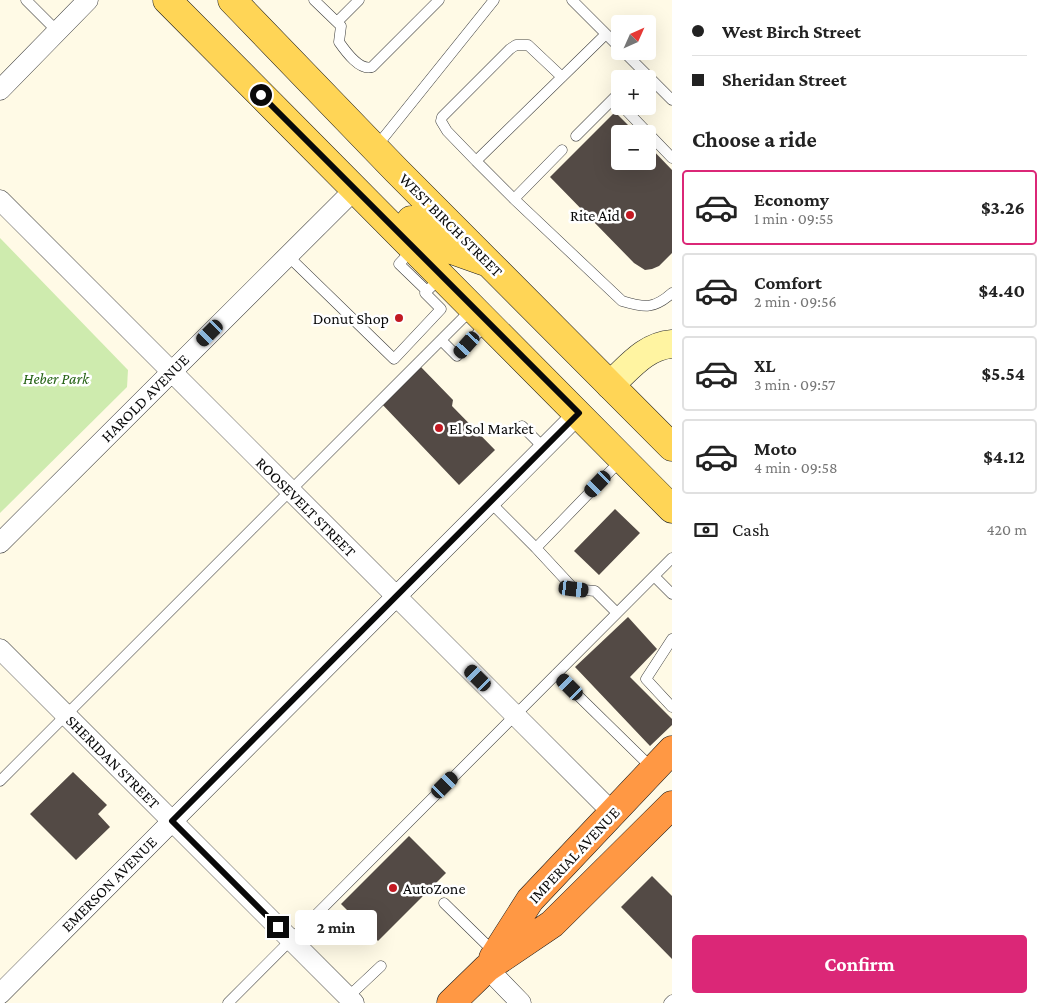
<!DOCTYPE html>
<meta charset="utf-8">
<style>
:root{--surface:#fff;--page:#f2f2f2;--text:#222;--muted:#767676;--line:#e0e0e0;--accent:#db2777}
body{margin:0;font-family:"Crimson Pro",serif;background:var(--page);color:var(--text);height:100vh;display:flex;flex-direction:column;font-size:19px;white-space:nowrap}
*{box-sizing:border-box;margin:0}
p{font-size:16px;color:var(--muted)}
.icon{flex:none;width:28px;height:28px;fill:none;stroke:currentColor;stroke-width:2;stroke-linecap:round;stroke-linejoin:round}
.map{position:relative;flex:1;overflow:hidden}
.panel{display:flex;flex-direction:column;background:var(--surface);width:375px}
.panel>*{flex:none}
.hud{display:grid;align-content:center;height:110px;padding:0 20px;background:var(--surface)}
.needle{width:32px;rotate:45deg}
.buttons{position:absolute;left:611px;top:15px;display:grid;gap:10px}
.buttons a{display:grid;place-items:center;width:45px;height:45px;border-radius:5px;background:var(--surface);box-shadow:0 5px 20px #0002;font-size:25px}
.end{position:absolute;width:22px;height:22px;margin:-11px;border:6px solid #090909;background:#fff;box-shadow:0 0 0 2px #fff}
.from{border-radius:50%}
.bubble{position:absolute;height:35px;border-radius:5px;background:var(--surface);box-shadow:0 5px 20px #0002;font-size:16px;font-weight:700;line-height:35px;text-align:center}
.car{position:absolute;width:15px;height:30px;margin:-15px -8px;border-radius:6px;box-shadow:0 0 4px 1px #0007;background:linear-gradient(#222 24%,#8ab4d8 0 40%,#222 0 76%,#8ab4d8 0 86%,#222 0)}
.hud b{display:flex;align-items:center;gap:18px;height:48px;font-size:19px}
.hud b+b{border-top:1px solid var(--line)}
.hud i{width:12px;height:12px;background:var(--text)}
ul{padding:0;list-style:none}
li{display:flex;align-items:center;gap:15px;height:75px;margin:0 10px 8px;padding:0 10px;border:2px solid var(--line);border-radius:5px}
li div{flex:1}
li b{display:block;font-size:19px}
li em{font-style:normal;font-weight:700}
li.current{border-color:var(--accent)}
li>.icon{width:45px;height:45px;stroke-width:1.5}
h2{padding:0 20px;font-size:22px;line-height:60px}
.pay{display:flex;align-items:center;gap:12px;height:55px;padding:0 20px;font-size:19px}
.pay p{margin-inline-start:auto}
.action{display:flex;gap:10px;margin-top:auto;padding:10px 20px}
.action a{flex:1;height:58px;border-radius:5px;background:var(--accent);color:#fff;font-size:20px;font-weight:700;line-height:58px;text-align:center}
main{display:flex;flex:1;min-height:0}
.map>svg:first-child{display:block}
.green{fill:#ceebae}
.building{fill:#534a45}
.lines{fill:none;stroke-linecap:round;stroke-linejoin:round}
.lane-casing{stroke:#3c3c3c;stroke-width:11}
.street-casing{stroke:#3c3c3c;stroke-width:21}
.secondary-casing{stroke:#2b2b2b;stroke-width:29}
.primary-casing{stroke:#1a1a1a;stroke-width:29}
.highway-casing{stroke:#1a1a1a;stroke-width:29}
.lane{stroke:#fff;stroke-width:10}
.street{stroke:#fff;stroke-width:20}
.secondary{stroke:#fff4a1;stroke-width:28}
.primary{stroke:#ffd556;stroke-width:28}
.highway{stroke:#ff9844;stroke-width:28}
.route{stroke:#090909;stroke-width:6}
.poi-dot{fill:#c21922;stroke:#fff;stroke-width:2}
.labels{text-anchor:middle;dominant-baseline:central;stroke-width:5;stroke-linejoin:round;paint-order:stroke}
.poi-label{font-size:16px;fill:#090909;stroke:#fff;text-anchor:end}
.street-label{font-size:16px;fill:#090909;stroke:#fff}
.park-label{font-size:16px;font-style:italic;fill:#276417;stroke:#fff}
</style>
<main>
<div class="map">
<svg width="672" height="1003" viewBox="0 0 672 1003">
<rect width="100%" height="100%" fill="#fffae6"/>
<!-- green -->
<path class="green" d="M 0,238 L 128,370 L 127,387 L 0,513 Z"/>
<!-- building -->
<path class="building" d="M 615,112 L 637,134 L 620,134 L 620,161 L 648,161 L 648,145 L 672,170 L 672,253 L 659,266 L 652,269 L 645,270 L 634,263 L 550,177 Z
M 419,365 L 453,400 L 452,406 L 495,450 L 459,485 L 380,402 Z
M 615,509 L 640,533 L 599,575 L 574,551 Z
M 628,617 L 657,649 L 630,677 L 672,719 L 672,725 L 650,746 L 575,667 Z
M 73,772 L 107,805 L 98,814 L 110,827 L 76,860 L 30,814 Z
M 409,836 L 446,873 L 378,941 L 341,904 Z
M 652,876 L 672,896 L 672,959 L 621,907 Z"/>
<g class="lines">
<!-- lane casing -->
<g class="lane-casing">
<path id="lane" d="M 26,0 L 57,31
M 314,0 L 341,26 L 339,42 C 346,52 360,71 372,67 L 439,0
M 572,0 L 620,48
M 337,22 L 359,0
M 606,34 L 476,161 L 514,199 L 622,301 C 645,308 654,309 672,293
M 623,51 L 672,100
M 633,79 L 642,70
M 622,106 L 672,158
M 576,136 L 620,92
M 376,147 L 494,0
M 476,161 L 447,131 L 441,121 L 442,117 L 510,49 L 516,45 L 528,45 L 562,77
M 514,199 L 562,150
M 413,249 L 399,264 L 427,291
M 288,256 L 394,359 L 441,309 L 425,293 L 441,277
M 441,340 L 457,356 L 487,323
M 522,426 L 544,448
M 490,502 L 536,548 L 622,459
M 536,548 L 574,589 L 595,591 L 617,613
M 654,576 L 672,594
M 672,639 L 646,679 L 672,707
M 556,674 L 653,769
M 0,781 L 473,308
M 444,903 L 495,953
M 348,997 L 381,966
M 228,1003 L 672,558
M 669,1003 L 672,1000"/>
</g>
<!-- street casing -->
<g class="street-casing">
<path id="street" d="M 0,90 L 88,0
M 0,200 L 613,813
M 0,543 L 355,189
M 0,649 L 354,1003
M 487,968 L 521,1003
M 0,994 L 579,413"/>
</g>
<!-- secondary casing -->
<g class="secondary-casing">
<path id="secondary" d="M 610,385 C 629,368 645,346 672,344"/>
</g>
<!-- primary casing -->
<g class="primary-casing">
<path id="primary" d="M 167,0 L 672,509
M 232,0 L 396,170 L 672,447
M 411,220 L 435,244 L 483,261"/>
</g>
<!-- highway casing -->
<g class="highway-casing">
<path id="highway" d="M 493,958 L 530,900 L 672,750
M 451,1003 L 487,968 L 552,924 L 672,805"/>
</g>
<!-- lane -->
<use href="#lane" class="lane"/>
<!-- street -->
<use href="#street" class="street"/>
<!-- secondary -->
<use href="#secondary" class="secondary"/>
<!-- primary -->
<use href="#primary" class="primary"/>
<!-- highway -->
<use href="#highway" class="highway"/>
</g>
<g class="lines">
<!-- route -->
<path class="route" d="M 261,95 L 579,413 L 172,821 L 278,927"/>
</g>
<!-- markers -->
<g class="poi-dot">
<circle cx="630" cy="215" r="5"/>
<circle cx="399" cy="318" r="5"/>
<circle cx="439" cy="428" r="5"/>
<circle cx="393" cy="888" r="5"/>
</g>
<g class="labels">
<!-- poi labels -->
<g class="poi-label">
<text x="620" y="215">Rite Aid</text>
<text x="389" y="318">Donut Shop</text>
<text x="449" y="428" text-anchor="start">El Sol Market</text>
<text x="403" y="888" text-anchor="start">AutoZone</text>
</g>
<!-- street labels -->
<g class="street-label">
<text transform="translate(451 225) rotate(45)">WEST BIRCH STREET</text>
<text transform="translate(145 398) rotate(-45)">HAROLD AVENUE</text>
<text transform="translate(306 507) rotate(45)">ROOSEVELT STREET</text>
<text transform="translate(113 762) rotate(45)">SHERIDAN STREET</text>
<text transform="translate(574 855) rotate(-47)">IMPERIAL AVENUE</text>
<text transform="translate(109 884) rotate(-45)">EMERSON AVENUE</text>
</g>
<!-- park labels -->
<g class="park-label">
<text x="56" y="378">Heber Park</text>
</g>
</g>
</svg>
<div class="buttons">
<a><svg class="needle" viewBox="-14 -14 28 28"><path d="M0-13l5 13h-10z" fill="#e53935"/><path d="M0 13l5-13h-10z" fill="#767676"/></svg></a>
<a>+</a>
<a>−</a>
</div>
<i class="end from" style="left:261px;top:95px"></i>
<i class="end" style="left:278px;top:927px"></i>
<div class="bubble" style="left:295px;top:910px;width:82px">2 min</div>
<i class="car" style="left:210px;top:333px;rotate:225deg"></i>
<i class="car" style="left:467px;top:345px;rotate:222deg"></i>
<i class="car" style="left:598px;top:484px;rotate:224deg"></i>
<i class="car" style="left:574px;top:589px;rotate:97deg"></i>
<i class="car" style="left:478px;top:678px;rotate:315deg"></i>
<i class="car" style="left:570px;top:687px;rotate:315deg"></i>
<i class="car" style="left:445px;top:785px;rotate:45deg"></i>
</div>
<section class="panel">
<div class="hud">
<b><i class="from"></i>West Birch Street</b>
<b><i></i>Sheridan Street</b>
</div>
<h2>Choose a ride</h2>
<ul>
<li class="current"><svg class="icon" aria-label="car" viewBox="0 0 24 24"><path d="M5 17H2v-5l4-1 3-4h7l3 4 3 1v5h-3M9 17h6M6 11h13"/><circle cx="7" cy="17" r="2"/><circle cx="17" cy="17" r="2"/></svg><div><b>Economy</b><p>1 min · 09:55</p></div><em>$3.26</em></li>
<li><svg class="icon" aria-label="car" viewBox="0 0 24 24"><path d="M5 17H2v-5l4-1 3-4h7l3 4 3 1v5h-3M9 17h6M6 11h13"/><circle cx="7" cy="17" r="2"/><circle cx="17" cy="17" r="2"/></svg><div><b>Comfort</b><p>2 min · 09:56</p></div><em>$4.40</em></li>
<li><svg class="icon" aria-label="car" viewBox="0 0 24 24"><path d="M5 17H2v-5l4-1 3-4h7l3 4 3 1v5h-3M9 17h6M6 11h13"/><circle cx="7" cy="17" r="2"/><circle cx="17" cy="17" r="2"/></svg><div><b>XL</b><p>3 min · 09:57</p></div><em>$5.54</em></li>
<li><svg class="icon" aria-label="car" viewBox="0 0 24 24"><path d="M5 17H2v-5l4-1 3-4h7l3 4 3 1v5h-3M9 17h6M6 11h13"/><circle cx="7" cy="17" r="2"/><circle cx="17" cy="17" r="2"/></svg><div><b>Moto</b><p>4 min · 09:58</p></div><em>$4.12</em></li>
</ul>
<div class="pay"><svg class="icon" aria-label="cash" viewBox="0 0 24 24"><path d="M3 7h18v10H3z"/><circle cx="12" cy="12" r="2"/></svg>Cash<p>420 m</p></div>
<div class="action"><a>Confirm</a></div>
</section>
</main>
